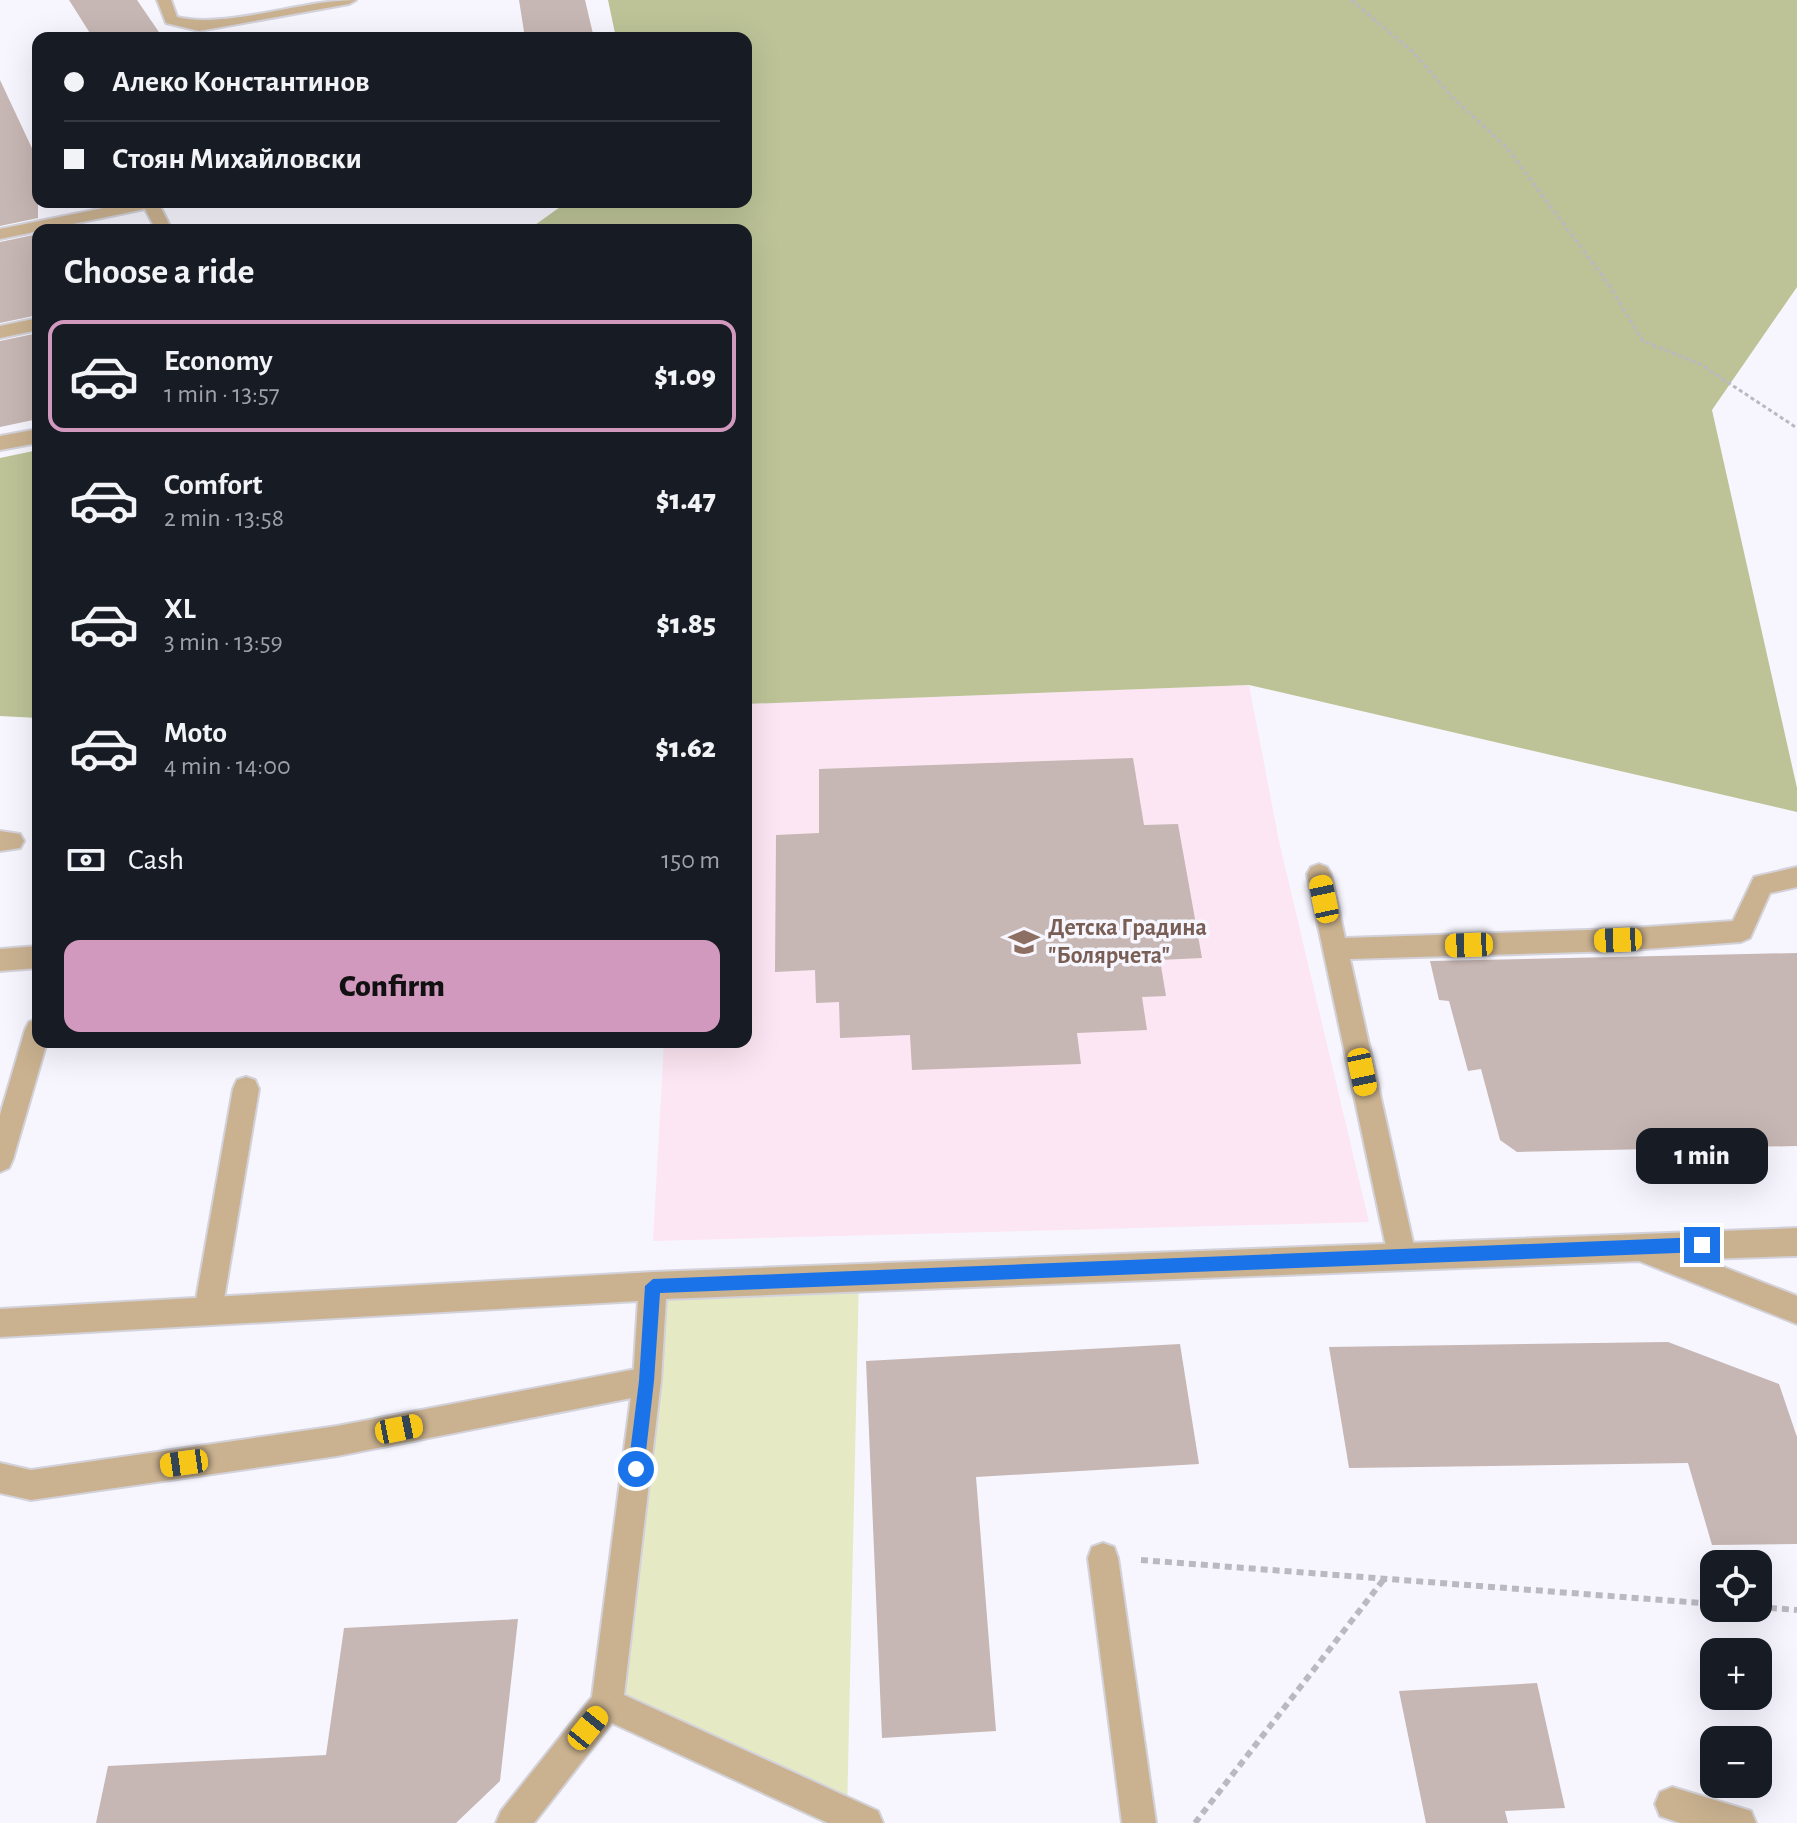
<!DOCTYPE html>
<meta charset="utf-8">
<style>
:root{--surface:#171b24;--page:#20242c;--text:#f1f3f6;--muted:#9ea1a6;--line:#363941;--accent:#d299bf}
body{margin:0;font-family:"Alegreya Sans",sans-serif;background:var(--page);color:var(--text);height:100vh;display:flex;flex-direction:column;font-size:30px;white-space:nowrap}
*{box-sizing:border-box;margin:0}
p{font-size:26px;color:var(--muted)}
.icon{flex:none;width:44px;height:44px;fill:none;stroke:currentColor;stroke-width:2;stroke-linecap:round;stroke-linejoin:round}
.map{position:relative;flex:1;overflow:hidden}
.side{position:absolute;left:32px;top:224px;width:720px;height:824px;display:flex;flex-direction:column;background:var(--surface);border-radius:16px;box-shadow:0 8px 32px #0002}
.side>*{flex:none}
.top-card{position:absolute;left:32px;top:32px;width:720px;height:176px;border-radius:16px;box-shadow:0 8px 32px #0002;display:grid;align-content:center;height:176px;padding:0 32px;background:var(--surface)}
.fabs{position:absolute;left:1700px;top:1550px;display:grid;gap:16px}
.fabs a{display:grid;place-items:center;width:72px;height:72px;border-radius:16px;background:var(--surface);box-shadow:0 8px 32px #0002;font-size:40px}
.end{position:absolute;width:36px;height:36px;margin:-18px;border:10px solid #1a73e8;background:#fff;box-shadow:0 0 0 4px #fff}
.from{border-radius:50%}
.bubble{position:absolute;height:56px;border-radius:16px;background:var(--surface);box-shadow:0 8px 32px #0002;font-size:26px;font-weight:800;line-height:56px;text-align:center}
.car{position:absolute;width:24px;height:48px;margin:-24px -12px;border-radius:10px;box-shadow:0 0 6px 2px #0007;background:linear-gradient(#f5c518 24%,#345 0 40%,#f5c518 0 76%,#345 0 86%,#f5c518 0)}
.top-card b{display:flex;align-items:center;gap:28px;height:76px;font-size:30px}
.top-card b+b{border-top:2px solid var(--line)}
.top-card i{width:20px;height:20px;background:var(--text)}
ul{padding:0;list-style:none}
li{display:flex;align-items:center;gap:24px;height:112px;margin:0 16px 12px;padding:0 16px;border:4px solid transparent;border-radius:16px}
li div{flex:1}
li b{display:block;font-size:30px}
li em{font-style:normal;font-weight:800}
li.selected{border-color:var(--accent)}
li>.icon{width:72px;height:72px;stroke-width:1.5}
h2{padding:0 32px;font-size:36px;line-height:96px}
.pay{display:flex;align-items:center;gap:20px;height:88px;padding:0 32px;font-size:30px}
.pay p{margin-inline-start:auto}
.action{display:flex;gap:16px;margin-top:auto;padding:16px 32px}
.action a{flex:1;height:92px;border-radius:16px;background:var(--accent);color:#111;font-size:32px;font-weight:800;line-height:92px;text-align:center}
.map>svg:first-child{display:block}
.education{fill:#fce6f3}
.green{fill:#e5eac5}
.forest{fill:#bdc397}
.building{fill:#c6b6b4}
.lines{fill:none;stroke-linecap:round;stroke-linejoin:round}
.lane-casing{stroke:#d3d2da;stroke-width:4}
.street-casing{stroke:#d3d2da;stroke-width:4}
.path-far1{stroke:#bab9c1;stroke-width:3;stroke-dasharray:4 3;stroke-linecap:butt}
.path{stroke:#bab9c1;stroke-width:6;stroke-dasharray:7 5;stroke-linecap:butt}
.lane{fill:#cab290;fill-rule:evenodd}
.street{fill:#cab290;fill-rule:evenodd}
.route{fill:#1a73e8}
.labels{text-anchor:middle;dominant-baseline:central;stroke-width:7;stroke-linejoin:round;paint-order:stroke}
.education-label{font-size:24px;font-weight:bold;fill:#785e54;stroke:#f7f6fe;text-anchor:start}
</style>
<div class="map">
<svg width="1797" height="1823" viewBox="0 0 1797 1823">
<rect width="100%" height="100%" fill="#f7f6fe"/>
<!-- education -->
<path class="education" d="M 1249,685 L 1279,841 L 1369,1222 L 653,1241 L 664,1042 L 746,1042 L 746,704 Z"/>
<!-- green -->
<path class="green" d="M 859,1278 L 847,1814 L 607,1704 L 653,1286 Z"/>
<!-- forest -->
<path class="forest" d="M 608,0 L 1797,0 L 1797,287 L 1712,410 L 1797,788 L 1797,812 L 1249,685 L 746,704 L 746,230 L 528,230 L 567,202 L 746,202 L 746,38 L 616,38 Z
M 38,450 L 38,718 L 0,716 L 0,458 Z"/>
<!-- building -->
<path class="building" d="M 69,0 L 137,0 L 163,38 L 93,38 Z
M 519,0 L 585,0 L 594,38 L 525,38 Z
M 0,80 L 38,161 L 38,218 L 0,226 Z
M 38,234 L 38,315 L 0,323 L 0,242 Z
M 38,333 L 38,419 L 0,427 L 0,341 Z
M 1133,758 L 1144,825 L 1178,824 L 1202,958 L 1160,960 L 1166,996 L 1142,997 L 1147,1030 L 1077,1033 L 1081,1064 L 912,1070 L 910,1035 L 840,1038 L 839,1002 L 816,1003 L 815,970 L 775,972 L 776,835 L 819,833 L 819,769 Z
M 1797,953 L 1797,1146 L 1517,1152 L 1500,1140 L 1481,1069 L 1468,1071 L 1449,1001 L 1439,1000 L 1430,961 Z
M 1668,1342 L 1779,1384 L 1797,1437 L 1797,1544 L 1712,1545 L 1688,1463 L 1349,1468 L 1329,1347 Z
M 1180,1344 L 1199,1464 L 976,1477 L 996,1731 L 882,1738 L 866,1361 Z
M 518,1619 L 500,1781 L 456,1823 L 96,1823 L 108,1766 L 326,1755 L 344,1628 Z
M 1537,1683 L 1565,1808 L 1505,1811 L 1508,1823 L 1426,1823 L 1399,1691 Z"/>
<g class="lines">
<!-- lane casing -->
<g class="lane-casing">
<path id="lane" d="M 157,0 L 171,0 L 177,17 C 225,29 301,0 356,0 L 349,4 L 199,31 L 166,23 Z
M 133,202 L 165,202 L 160,206 L 172,230 L 156,230 L 145,209 L 0,239 L 0,229 Z
M 38,318 L 38,330 L 0,338 L 0,326 Z
M 38,429 L 38,443 L 0,450 L 0,436 Z
M 0,831 L 20,834 L 24,841 L 20,848 L 0,851 Z
M 1319,864 L 1327,867 L 1331,874 L 1345,938 L 1618,929 L 1733,921 L 1754,877 L 1797,867 L 1797,887 L 1770,893 L 1750,938 L 1741,942 L 1618,951 L 1350,959 L 1416,1256 L 1412,1266 L 1402,1270 L 1392,1266 L 1388,1256 L 1307,874 L 1311,867 Z
M 38,946 L 38,968 L 0,971 L 0,949 Z
M 38,1018 L 38,1042 L 47,1042 L 13,1159 L 9,1168 L 0,1172 L 0,1115 L 25,1030 L 29,1022 Z
M 246,1077 L 255,1080 L 259,1089 L 222,1311 L 218,1321 L 208,1325 L 198,1321 L 194,1311 L 233,1089 L 237,1080 Z
M 647,1367 L 657,1371 L 661,1381 L 657,1391 L 647,1395 L 337,1456 L 31,1500 L 0,1493 L 0,1463 L 31,1470 L 337,1426 Z
M 1103,1543 L 1114,1547 L 1118,1558 L 1156,1823 L 1122,1823 L 1088,1558 L 1092,1547 Z
M 1672,1787 L 1751,1811 L 1756,1823 L 1680,1823 L 1660,1816 L 1655,1804 L 1660,1792 Z"/>
</g>
<!-- street casing -->
<g class="street-casing">
<path id="street" d="M 1797,1228 L 1797,1256 L 1703,1259 L 1797,1296 L 1797,1324 L 1639,1261 L 666,1299 L 661,1381 L 624,1695 L 878,1811 L 883,1823 L 828,1823 L 612,1723 L 534,1823 L 496,1823 L 501,1811 L 592,1697 L 633,1381 L 638,1301 L 0,1337 L 0,1309 L 653,1272 Z"/>
</g>
<!-- path-far1 -->
<path class="path-far1" d="M 1351,0 L 1413,52 L 1453,98 L 1507,148 L 1609,285 L 1643,341 L 1700,364 L 1797,428"/>
<!-- path -->
<path class="path" d="M 1141,1560 L 1714,1604
M 1758,1607 L 1797,1610
M 1195,1823 L 1384,1579"/>
<!-- lane -->
<use href="#lane" class="lane"/>
<!-- street -->
<use href="#street" class="street"/>
</g>
<!-- route -->
<path class="route" d="M 1702,1237 L 1710,1245 L 1702,1252 L 660,1293 L 654,1381 L 644,1469 L 636,1477 L 628,1469 L 639,1381 L 645,1286 L 653,1279 Z"/>
<!-- icons -->
<defs>
<g id="school-bare" transform="scale(2.4)"><path d="M0-5L7-2L0 1L-7-2ZM-4 1L0 2.5L4 1V4Q0 6-4 4Z" fill="#8d6e63" stroke="#f7f6fe" stroke-width="2.5" paint-order="stroke"/></g>
</defs>
<g fill-rule="evenodd">
<use href="#school-bare" x="1024" y="942"/>
</g>
<g class="labels">
<!-- education labels -->
<g class="education-label">
<text x="1048" y="928">Детска Градина<tspan x="1048" dy="28">"Болярчета"</tspan></text>
</g>
</g>
</svg>
<div class="fabs">
<a><svg class="icon" aria-label="locate" viewBox="0 0 24 24"><circle cx="12" cy="12" r="6"/><path d="M12 2v4M12 18v4M2 12h4M18 12h4"/></svg></a>
<a>+</a>
<a>−</a>
</div>
<i class="end from" style="left:636px;top:1469px"></i>
<i class="end" style="left:1702px;top:1245px"></i>
<div class="bubble" style="left:1636px;top:1128px;width:132px">1 min</div>
<i class="car" style="left:1324px;top:899px;rotate:348deg"></i>
<i class="car" style="left:1618px;top:940px;rotate:268deg"></i>
<i class="car" style="left:1469px;top:945px;rotate:268deg"></i>
<i class="car" style="left:1362px;top:1072px;rotate:168deg"></i>
<i class="car" style="left:399px;top:1429px;rotate:79deg"></i>
<i class="car" style="left:184px;top:1463px;rotate:262deg"></i>
<i class="car" style="left:588px;top:1728px;rotate:39deg"></i>
<div class="top-card">
<b><i class="from"></i>Алеко Константинов</b>
<b><i></i>Стоян Михайловски</b>
</div>
<section class="side">
<h2>Choose a ride</h2>
<ul>
<li class="selected"><svg class="icon" aria-label="car" viewBox="0 0 24 24"><path d="M5 17H2v-5l4-1 3-4h7l3 4 3 1v5h-3M9 17h6M6 11h13"/><circle cx="7" cy="17" r="2"/><circle cx="17" cy="17" r="2"/></svg><div><b>Economy</b><p>1 min · 13:57</p></div><em>$1.09</em></li>
<li><svg class="icon" aria-label="car" viewBox="0 0 24 24"><path d="M5 17H2v-5l4-1 3-4h7l3 4 3 1v5h-3M9 17h6M6 11h13"/><circle cx="7" cy="17" r="2"/><circle cx="17" cy="17" r="2"/></svg><div><b>Comfort</b><p>2 min · 13:58</p></div><em>$1.47</em></li>
<li><svg class="icon" aria-label="car" viewBox="0 0 24 24"><path d="M5 17H2v-5l4-1 3-4h7l3 4 3 1v5h-3M9 17h6M6 11h13"/><circle cx="7" cy="17" r="2"/><circle cx="17" cy="17" r="2"/></svg><div><b>XL</b><p>3 min · 13:59</p></div><em>$1.85</em></li>
<li><svg class="icon" aria-label="car" viewBox="0 0 24 24"><path d="M5 17H2v-5l4-1 3-4h7l3 4 3 1v5h-3M9 17h6M6 11h13"/><circle cx="7" cy="17" r="2"/><circle cx="17" cy="17" r="2"/></svg><div><b>Moto</b><p>4 min · 14:00</p></div><em>$1.62</em></li>
</ul>
<div class="pay"><svg class="icon" aria-label="cash" viewBox="0 0 24 24"><path d="M3 7h18v10H3z"/><circle cx="12" cy="12" r="2"/></svg>Cash<p>150 m</p></div>
<div class="action"><a>Confirm</a></div>
</section>
</div>
